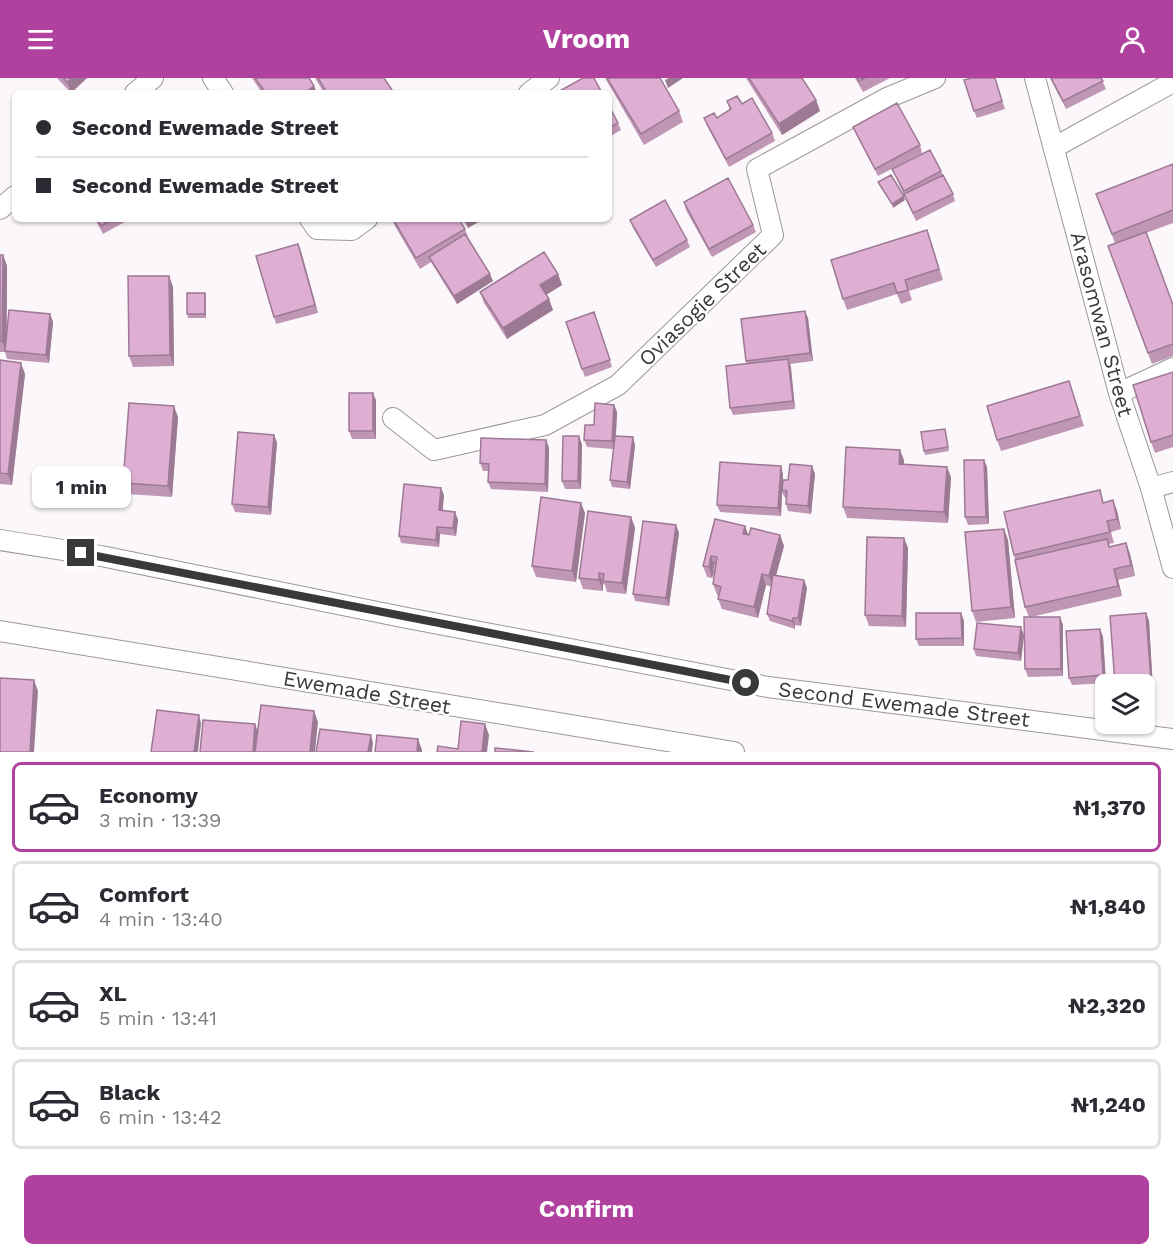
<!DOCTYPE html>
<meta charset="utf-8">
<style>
:root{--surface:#fff;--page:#f7f7f7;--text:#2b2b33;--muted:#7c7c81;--line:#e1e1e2;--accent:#b0419e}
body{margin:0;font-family:"Work Sans",sans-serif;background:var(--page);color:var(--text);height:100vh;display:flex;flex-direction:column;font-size:22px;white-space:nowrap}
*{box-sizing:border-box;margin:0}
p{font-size:20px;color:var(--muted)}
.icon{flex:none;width:33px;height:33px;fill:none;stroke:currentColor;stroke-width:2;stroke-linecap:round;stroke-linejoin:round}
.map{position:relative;height:674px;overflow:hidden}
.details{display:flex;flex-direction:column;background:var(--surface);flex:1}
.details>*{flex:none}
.banner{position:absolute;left:12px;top:12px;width:600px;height:132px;border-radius:9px;box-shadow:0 2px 4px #0004;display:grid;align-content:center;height:132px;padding:0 24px;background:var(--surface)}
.buttons{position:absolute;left:1095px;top:596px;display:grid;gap:12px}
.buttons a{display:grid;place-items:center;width:60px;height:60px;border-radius:9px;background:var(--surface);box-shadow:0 2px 4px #0004;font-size:30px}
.end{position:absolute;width:27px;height:27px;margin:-14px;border:8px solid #3a3839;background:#fff;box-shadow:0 0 0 3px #fff}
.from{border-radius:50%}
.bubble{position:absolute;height:42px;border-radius:9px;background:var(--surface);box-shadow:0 2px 4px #0004;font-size:20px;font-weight:700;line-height:42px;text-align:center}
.banner b{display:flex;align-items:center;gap:21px;height:57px;font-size:22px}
.banner b+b{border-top:2px solid var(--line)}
.banner i{width:15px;height:15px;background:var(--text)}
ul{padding:10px 0 0;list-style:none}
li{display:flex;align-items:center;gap:18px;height:90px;margin:0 12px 9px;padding:0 12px;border:3px solid var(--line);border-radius:9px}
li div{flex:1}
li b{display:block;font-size:22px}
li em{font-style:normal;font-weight:700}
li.selected{border-color:var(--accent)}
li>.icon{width:54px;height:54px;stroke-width:1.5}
.button{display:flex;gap:12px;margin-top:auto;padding:12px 24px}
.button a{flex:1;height:69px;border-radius:9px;background:var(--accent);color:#fff;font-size:24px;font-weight:700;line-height:69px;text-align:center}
header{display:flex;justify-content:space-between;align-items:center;height:78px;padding:0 24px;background:var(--accent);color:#fff;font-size:27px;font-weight:700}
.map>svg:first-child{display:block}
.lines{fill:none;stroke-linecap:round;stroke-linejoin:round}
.minor-casing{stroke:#9b989a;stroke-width:22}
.minor{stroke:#fff;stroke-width:20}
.wall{fill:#c096b5}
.shaded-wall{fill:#9c7a94}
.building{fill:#dfaed3;stroke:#9c7a94;stroke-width:1.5}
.route{stroke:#3a3839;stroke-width:8}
.labels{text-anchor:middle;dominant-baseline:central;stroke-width:4.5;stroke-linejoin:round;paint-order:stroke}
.street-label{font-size:21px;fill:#3a3839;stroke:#fff}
</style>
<header><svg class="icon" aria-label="menu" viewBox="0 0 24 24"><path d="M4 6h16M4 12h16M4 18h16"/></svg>Vroom<svg class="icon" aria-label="person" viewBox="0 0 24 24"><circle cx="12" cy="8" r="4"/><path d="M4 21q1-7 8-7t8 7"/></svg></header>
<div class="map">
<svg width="1173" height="674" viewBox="0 0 1173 674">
<rect width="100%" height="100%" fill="#fbf7fa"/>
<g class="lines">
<!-- minor casing -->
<g class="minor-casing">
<path id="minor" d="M 213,0 L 223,15
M 1035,0 L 1119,315 L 1151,410 L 1173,490
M 135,15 L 153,0
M 529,15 L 549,0
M 1055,69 L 1173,4
M 0,131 L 15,118
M 310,141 L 317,151 L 352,152 L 367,141
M 1119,315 L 1173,290
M 393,340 L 434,372 L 545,347 L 618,307 L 773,157 L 757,91 L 887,20 L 935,0
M 1151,410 L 1173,404
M 0,462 L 101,478 L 402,539 L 768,609 L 1173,661
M 0,553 L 734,674"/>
</g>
<!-- minor -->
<use href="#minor" class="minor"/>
</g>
<!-- wall -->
<path class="wall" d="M 57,0 L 87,0 L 71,15 Z
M 252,0 L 309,0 L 314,8 L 317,15 L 262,15 Z
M 315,0 L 384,0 L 393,15 L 324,15 Z
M 605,0 L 660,0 L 679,33 L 683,44 L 644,67 Z
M 746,0 L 802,0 L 816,22 L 820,33 L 782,57 Z
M 855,0 L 890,0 L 863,14 Z
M 995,0 L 1005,31 L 977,40 L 974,33 Z
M 1050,0 L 1101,0 L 1106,11 L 1066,31 Z
M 727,23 L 742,26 L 772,55 L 775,63 L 729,89 L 707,48 L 704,40 L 717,40 L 730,32 Z
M 609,28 L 618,45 L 621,52 L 609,59 Z
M 853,49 L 920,67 L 922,75 L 878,98 L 856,56 Z
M 1173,86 L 1173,145 L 1146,155 L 1173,227 L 1173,278 L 1152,286 L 1108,168 L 1115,165 L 1096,116 Z
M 892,91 L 941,93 L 953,116 L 955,123 L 916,143 Z
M 684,124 L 753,147 L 756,154 L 712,179 L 686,132 Z
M 95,141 L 130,141 L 103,156 Z
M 392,141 L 459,141 L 465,151 L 468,159 L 493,203 L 457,226 L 431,184 L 420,191 L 395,148 Z
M 462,141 L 483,141 L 468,150 Z
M 630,142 L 687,162 L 690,169 L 656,189 L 633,150 Z
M 931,163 L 943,202 L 909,213 L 912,222 L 901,226 L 897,216 L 847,232 L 843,221 Z
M 298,166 L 318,235 L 276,246 L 274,239 Z
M 0,177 L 3,177 L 7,188 L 7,253 L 50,236 L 53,244 L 49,285 L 7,281 L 5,274 L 0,274 Z
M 558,196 L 562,207 L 546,217 L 553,232 L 507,261 L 484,225 L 480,214 Z
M 169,198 L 173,209 L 174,288 L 133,289 L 129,278 Z
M 206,219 L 206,240 L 188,240 L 187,236 Z
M 594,234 L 612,289 L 585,299 L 582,291 Z
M 808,240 L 813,283 L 790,286 L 795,331 L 733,337 L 730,330 L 747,286 L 746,283 Z
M 0,282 L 25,296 L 12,407 L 0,406 Z
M 1173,294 L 1173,369 L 1155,375 L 1151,364 Z
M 1069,303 L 1084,348 L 1001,373 L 997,362 Z
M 376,322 L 376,361 L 352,361 L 349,353 Z
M 614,327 L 617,334 L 616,358 L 635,367 L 630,411 L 612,409 L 610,402 L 613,371 L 587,369 L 584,362 L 594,347 Z
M 178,339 L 172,419 L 127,416 L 123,405 Z
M 945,351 L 949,373 L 925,377 L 924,373 Z
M 274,357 L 277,365 L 271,437 L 235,434 L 232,426 Z
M 546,362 L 549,370 L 548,414 L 491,411 L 488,404 L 488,393 L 483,393 L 480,385 Z
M 582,366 L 581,411 L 565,411 L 562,403 Z
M 904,382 L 904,386 L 951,399 L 948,445 L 847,440 L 843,429 Z
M 984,382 L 987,389 L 989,446 L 968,447 L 965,439 Z
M 783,396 L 783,402 L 788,402 L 815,396 L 811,436 L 788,433 L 786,426 L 786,420 L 785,420 L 782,414 L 781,438 L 720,434 L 717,427 Z
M 444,417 L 442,433 L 455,434 L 458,442 L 456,458 L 440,456 L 439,469 L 401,465 L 399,458 Z
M 1113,422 L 1117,433 L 1121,451 L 1111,454 L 1114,465 L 1109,466 L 1110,469 L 1126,465 L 1130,476 L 1135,498 L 1118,502 L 1122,518 L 1031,539 L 1060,539 L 1063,547 L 1063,598 L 1028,599 L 1025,591 L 1029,539 L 1025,529 L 1014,477 L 1104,424 Z
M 585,435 L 576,504 L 536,499 L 532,488 Z
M 631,439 L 635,450 L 626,516 L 607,514 L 605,507 L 603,506 L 603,513 L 583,511 L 579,500 Z
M 715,441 L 745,448 L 748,457 L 780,457 L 784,468 L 776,497 L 804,502 L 807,510 L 801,548 L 795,547 L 795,551 L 770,543 L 767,536 L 772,509 L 766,507 L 758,540 L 722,531 L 718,521 L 719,518 L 717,517 L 713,506 L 714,498 L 713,497 L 712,500 L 707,499 L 703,488 Z
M 676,447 L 679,455 L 669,528 L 635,523 L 633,516 Z
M 1004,451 L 1008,462 L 1015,540 L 976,544 L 972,533 Z
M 904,460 L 908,470 L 906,549 L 869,548 L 865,537 Z
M 1146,535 L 1149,543 L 1153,612 L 1144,612 L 1144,606 L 1115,606 Z
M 964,543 L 964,568 L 919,568 L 916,561 Z
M 1100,551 L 1103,559 L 1106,605 L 1072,607 L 1069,600 Z
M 1024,557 L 1021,583 L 976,578 L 974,571 Z"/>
<!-- shaded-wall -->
<path class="shaded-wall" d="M 72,0 L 87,0 L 71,15 L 67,4 Z
M 669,0 L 683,0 L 668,10 L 665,2 Z
M 314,8 L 317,15 L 304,15 Z
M 816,22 L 820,33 L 782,57 L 779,46 Z
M 904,118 L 905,122 L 893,130 L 892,126 Z
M 468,141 L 483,141 L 468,150 L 466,143 Z
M 298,166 L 301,173 L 318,235 L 315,227 Z
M 3,177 L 7,188 L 6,274 L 2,263 Z
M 490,196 L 493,203 L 457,226 L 454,218 Z
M 558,196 L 562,207 L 544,218 L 540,207 Z
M 169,198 L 173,209 L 174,288 L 170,277 Z
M 205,215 L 206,219 L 206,240 L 205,236 Z
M 549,221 L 553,232 L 507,261 L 503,250 Z
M 805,233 L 808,240 L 813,283 L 810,275 Z
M 50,236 L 53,244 L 49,285 L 46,277 Z
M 788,281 L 791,289 L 795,331 L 793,323 Z
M 21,285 L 25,296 L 12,407 L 8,396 Z
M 373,315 L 376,322 L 376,361 L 373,353 Z
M 614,327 L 617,334 L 615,371 L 612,363 Z
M 174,328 L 178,339 L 172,419 L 168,408 Z
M 274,357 L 277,365 L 271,437 L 268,429 Z
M 579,358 L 582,366 L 581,411 L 578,403 Z
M 633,359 L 635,367 L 630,411 L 627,404 Z
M 546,362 L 549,370 L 548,414 L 545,406 Z
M 900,372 L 904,382 L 903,397 L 899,386 Z
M 984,382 L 987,389 L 989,446 L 986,439 Z
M 781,388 L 783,396 L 781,438 L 778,430 Z
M 812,388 L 815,396 L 811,436 L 808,428 Z
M 947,389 L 951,399 L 948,445 L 944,434 Z
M 441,410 L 444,417 L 442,440 L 439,432 Z
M 1113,422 L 1117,433 L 1121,451 L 1117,441 Z
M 581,425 L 585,435 L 576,504 L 572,493 Z
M 455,434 L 458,442 L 456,458 L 453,450 Z
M 631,439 L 635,450 L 626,516 L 622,505 Z
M 676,447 L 679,455 L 669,528 L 666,520 Z
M 745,448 L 749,459 L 743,456 Z
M 437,449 L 440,456 L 439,469 L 436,462 Z
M 1004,451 L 1008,462 L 1015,540 L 1011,529 Z
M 780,457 L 784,468 L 773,509 L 769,498 Z
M 904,460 L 908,470 L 906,549 L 902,538 Z
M 1126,465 L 1130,476 L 1135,498 L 1131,487 Z
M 711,478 L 715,489 L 712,494 L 713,497 L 712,500 L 709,489 Z
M 1114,491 L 1118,502 L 1122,518 L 1118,508 Z
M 599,495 L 603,506 L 603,513 L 599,502 Z
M 762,496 L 766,507 L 758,540 L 754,529 Z
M 804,502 L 807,510 L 801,548 L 798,540 Z
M 961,535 L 964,543 L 964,568 L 962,560 Z
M 1146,535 L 1149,543 L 1153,612 L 1151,604 Z
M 1060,539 L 1063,547 L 1063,598 L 1061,591 Z
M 793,540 L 795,547 L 795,551 L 792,543 Z
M 1021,549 L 1024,557 L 1021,583 L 1018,575 Z
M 1100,551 L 1103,559 L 1106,605 L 1103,597 Z
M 34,602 L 38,613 L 34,674 L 30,674 Z
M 314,633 L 318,644 L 315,674 L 310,674 Z
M 199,637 L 201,645 L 198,674 L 194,674 Z
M 255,646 L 258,654 L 256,674 L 253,674 Z
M 485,646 L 489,657 L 487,674 L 482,674 Z
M 371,657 L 373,665 L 372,674 L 368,674 Z
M 418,661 L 422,672 L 422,674 L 417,674 Z"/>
<!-- building -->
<path class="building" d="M 63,0 L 72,0 L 67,4 Z
M 255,0 L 309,0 L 314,8 L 304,15 L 266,15 Z
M 318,0 L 384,0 L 392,12 L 387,15 L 327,15 Z
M 583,0 L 594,0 L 602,15 L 556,15 Z
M 607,0 L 660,0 L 679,33 L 641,56 Z
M 749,0 L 802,0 L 816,22 L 779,46 Z
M 857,0 L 865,0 L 859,3 Z
M 972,0 L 995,0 L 1002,23 L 974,33 L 964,2 Z
M 1051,0 L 1101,0 L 1103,3 L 1063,23 Z
M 737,18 L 742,26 L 752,20 L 772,55 L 726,81 L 704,40 L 714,35 L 717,40 L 731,31 L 727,23 Z
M 897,25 L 920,67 L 875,91 L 853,49 Z
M 609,28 L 618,45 L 609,50 Z
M 930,72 L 941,93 L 904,113 L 892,91 Z
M 1173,86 L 1173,132 L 1112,156 L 1096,116 Z
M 891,97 L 904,118 L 892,126 L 878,104 Z
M 943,97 L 953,116 L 913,135 L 904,116 Z
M 728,100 L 753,147 L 709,171 L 684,124 Z
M 665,122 L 687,162 L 653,182 L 630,142 Z
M 97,141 L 113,141 L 101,148 Z
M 393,141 L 459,141 L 465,151 L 416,180 Z
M 927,152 L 939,191 L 905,202 L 908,212 L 897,215 L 894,205 L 843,221 L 831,182 Z
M 1146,154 L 1173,227 L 1173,266 L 1148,275 L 1108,168 Z
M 465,156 L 490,196 L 454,218 L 429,179 Z
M 298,166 L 315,227 L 274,239 L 256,178 Z
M 544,174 L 558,196 L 540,207 L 549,221 L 503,250 L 480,214 Z
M 0,177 L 3,177 L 2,263 L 0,263 Z
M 128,198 L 169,198 L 170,277 L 129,278 Z
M 187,215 L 205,215 L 205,236 L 187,236 Z
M 9,232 L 50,236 L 46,277 L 5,273 Z
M 805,233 L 810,275 L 746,283 L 741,241 Z
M 594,234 L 610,282 L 582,291 L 566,244 Z
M 788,281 L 793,323 L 730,330 L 726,288 Z
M 0,282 L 21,285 L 8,396 L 0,395 Z
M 1173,294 L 1173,357 L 1151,364 L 1133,307 Z
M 1069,303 L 1080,338 L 997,362 L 987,328 Z
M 349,315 L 373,315 L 373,353 L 349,353 Z
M 129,325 L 174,328 L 168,408 L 123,405 Z
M 595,325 L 614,327 L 612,363 L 584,362 L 585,347 L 594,347 Z
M 945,351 L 948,369 L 924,373 L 921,354 Z
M 238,354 L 274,357 L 268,429 L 232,426 Z
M 563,358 L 579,358 L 578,403 L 562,403 Z
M 615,358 L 633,359 L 627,404 L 610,402 Z
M 481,360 L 546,362 L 545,406 L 488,404 L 489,386 L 480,385 Z
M 846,369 L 900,372 L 899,386 L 947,389 L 944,434 L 843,429 Z
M 964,382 L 984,382 L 986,439 L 965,439 Z
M 720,384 L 781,388 L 778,430 L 717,427 Z
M 790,386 L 812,388 L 808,428 L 786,426 L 787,413 L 782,412 L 783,402 L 788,402 Z
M 404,406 L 441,410 L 439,432 L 455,434 L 453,450 L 437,449 L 436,462 L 399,458 Z
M 1100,412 L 1103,425 L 1113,422 L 1117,441 L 1107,443 L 1110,454 L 1014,477 L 1004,434 Z
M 541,419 L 581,425 L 572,493 L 532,488 Z
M 588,433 L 631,439 L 622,505 L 603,503 L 604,496 L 599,495 L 599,502 L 579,500 Z
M 715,441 L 745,448 L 743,456 L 749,457 L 751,450 L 780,457 L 769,498 L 762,496 L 754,529 L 718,521 L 721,509 L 713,506 L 717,479 L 711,478 L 709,489 L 703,488 Z
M 643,443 L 676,447 L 666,520 L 633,516 Z
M 1004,451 L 1011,529 L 972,533 L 965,454 Z
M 867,459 L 904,460 L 902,538 L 865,537 Z
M 1107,461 L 1109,469 L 1126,465 L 1131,487 L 1114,491 L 1118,508 L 1025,529 L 1015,482 Z
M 714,485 L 716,485 L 715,494 L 712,494 Z
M 773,497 L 804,502 L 798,540 L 793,540 L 792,543 L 767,536 Z
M 916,535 L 961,535 L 962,560 L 916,561 Z
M 1146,535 L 1151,604 L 1115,606 L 1110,538 Z
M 1024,539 L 1060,539 L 1061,591 L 1025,591 Z
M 977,545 L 1021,549 L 1018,575 L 974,571 Z
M 1100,551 L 1103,597 L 1069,600 L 1066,553 Z
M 0,600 L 34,602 L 30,674 L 0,674 Z
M 261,627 L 314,633 L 310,674 L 255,674 Z
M 157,632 L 199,637 L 194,674 L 151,674 Z
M 203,642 L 255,646 L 253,674 L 200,674 Z
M 461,643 L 485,646 L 482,674 L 437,674 L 438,668 L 458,671 Z
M 320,651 L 371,657 L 368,674 L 316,674 Z
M 377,657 L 418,661 L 417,674 L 375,674 Z
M 495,670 L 534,674 L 495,674 Z"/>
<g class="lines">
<!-- route -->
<path class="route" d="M 81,475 L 746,605"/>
</g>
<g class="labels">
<!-- street labels -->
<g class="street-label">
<text transform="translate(702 226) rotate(-44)">Oviasogie Street</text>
<text transform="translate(1102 246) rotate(75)">Arasomwan Street</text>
<text transform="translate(367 614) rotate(10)">Ewemade Street</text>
<text transform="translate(904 626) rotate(7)">Second Ewemade Street</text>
</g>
</g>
</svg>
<div class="buttons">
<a><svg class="icon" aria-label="layers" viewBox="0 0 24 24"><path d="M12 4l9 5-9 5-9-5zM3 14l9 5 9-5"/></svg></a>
</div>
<i class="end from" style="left:746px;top:605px"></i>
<i class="end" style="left:81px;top:475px"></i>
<div class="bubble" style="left:32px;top:388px;width:99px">1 min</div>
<div class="banner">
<b><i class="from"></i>Second Ewemade Street</b>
<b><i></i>Second Ewemade Street</b>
</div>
</div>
<section class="details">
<ul>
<li class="selected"><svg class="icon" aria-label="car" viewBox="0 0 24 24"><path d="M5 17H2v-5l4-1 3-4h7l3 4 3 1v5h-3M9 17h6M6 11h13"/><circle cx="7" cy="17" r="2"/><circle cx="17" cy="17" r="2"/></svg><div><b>Economy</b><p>3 min · 13:39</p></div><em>₦1,370</em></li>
<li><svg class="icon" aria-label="car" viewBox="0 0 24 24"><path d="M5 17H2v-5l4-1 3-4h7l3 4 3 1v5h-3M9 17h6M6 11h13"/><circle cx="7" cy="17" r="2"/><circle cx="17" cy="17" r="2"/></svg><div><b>Comfort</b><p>4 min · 13:40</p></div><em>₦1,840</em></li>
<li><svg class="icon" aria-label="car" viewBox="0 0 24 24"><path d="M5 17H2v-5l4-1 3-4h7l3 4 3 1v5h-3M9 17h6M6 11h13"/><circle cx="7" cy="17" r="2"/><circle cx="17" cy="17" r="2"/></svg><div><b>XL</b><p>5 min · 13:41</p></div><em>₦2,320</em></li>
<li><svg class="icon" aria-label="car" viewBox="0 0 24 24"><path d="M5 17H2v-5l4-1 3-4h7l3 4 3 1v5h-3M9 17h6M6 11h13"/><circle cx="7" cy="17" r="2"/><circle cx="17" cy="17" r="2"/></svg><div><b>Black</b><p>6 min · 13:42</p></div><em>₦1,240</em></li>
</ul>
<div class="button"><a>Confirm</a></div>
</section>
